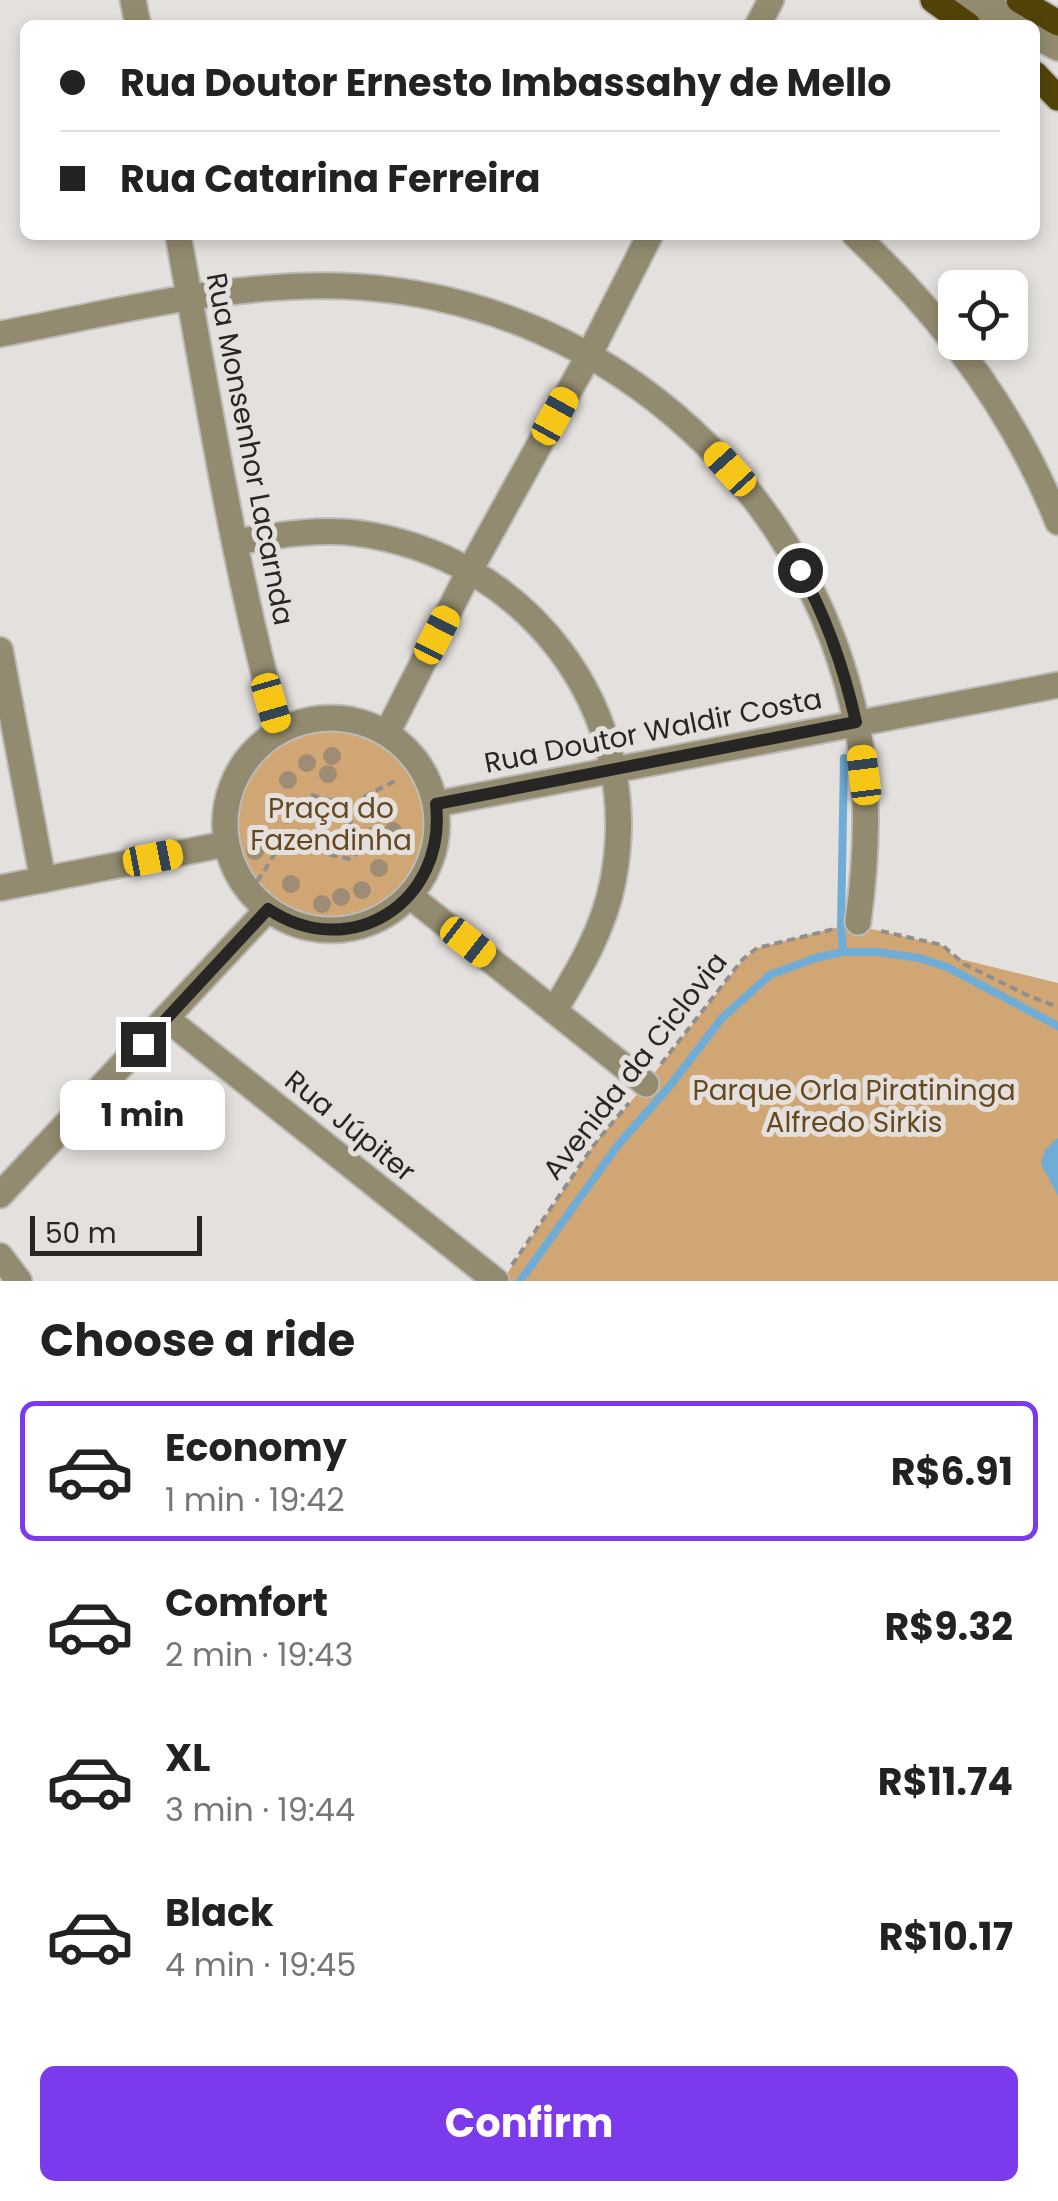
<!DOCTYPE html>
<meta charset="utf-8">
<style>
:root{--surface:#fff;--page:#f6f6f6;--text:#222;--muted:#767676;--line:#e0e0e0;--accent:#7c3aed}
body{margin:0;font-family:Poppins,sans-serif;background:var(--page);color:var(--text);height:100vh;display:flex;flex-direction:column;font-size:38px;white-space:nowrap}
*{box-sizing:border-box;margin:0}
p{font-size:32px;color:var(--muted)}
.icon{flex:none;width:55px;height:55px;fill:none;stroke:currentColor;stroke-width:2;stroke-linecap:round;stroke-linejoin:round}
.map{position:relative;height:1281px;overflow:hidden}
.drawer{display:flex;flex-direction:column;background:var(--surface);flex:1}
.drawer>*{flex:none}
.banner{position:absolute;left:20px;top:20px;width:1020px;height:220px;border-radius:15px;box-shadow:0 5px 15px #0003;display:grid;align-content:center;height:220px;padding:0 40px;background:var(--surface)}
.fabs{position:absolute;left:938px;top:270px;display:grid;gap:20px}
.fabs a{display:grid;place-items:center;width:90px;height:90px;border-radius:15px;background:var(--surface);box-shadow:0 5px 15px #0003;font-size:50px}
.scale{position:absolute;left:30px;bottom:25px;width:172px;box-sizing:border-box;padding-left:10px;border:5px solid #272625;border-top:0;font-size:28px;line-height:35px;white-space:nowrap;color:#272625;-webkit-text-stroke:8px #e3e0dd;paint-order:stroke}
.end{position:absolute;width:45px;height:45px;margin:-22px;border:12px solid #272625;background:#fff;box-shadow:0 0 0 5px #fff}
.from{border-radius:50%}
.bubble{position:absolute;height:70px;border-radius:15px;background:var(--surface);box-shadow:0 5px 15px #0003;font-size:32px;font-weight:700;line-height:70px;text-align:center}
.car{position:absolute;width:30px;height:60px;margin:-30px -15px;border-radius:12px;box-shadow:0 0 8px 2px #0007;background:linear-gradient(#f5c518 24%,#345 0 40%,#f5c518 0 76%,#345 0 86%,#f5c518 0)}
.banner b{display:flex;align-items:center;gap:35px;height:95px;font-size:38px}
.banner b+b{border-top:2px solid var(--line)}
.banner i{width:25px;height:25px;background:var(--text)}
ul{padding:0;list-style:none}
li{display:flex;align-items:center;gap:30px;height:140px;margin:0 20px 15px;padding:0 20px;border:5px solid transparent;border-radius:15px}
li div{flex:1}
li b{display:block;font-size:38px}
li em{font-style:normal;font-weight:700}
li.active{border-color:var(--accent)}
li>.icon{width:90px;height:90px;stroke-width:1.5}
h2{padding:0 40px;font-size:45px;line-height:120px}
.primary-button{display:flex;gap:20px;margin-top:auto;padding:20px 40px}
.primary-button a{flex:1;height:115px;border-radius:15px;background:var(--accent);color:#fff;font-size:40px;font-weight:700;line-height:115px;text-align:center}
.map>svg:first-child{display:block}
.green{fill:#d0a674}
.water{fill:#6facd6}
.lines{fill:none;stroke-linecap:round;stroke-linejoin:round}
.stream{stroke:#6facd6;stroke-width:8}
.minor-casing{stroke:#bdbbb8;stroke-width:29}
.major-casing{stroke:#bdbbb8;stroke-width:29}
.path{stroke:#918f8d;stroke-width:4;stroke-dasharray:8 5;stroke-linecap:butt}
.minor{stroke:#928b6f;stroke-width:25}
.major{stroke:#524408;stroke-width:25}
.tree{fill:#9f8c74}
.route{stroke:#272625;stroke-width:12}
.labels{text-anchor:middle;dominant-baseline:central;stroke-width:10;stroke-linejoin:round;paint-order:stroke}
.street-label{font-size:28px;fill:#272625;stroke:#e3e0dd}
.park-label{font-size:28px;fill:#68481f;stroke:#e3e0dd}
</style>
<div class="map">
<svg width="1058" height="1281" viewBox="0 0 1058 1281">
<rect width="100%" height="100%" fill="#e3e0dd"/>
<!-- green -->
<path class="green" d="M238 825a93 93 0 1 1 186 0a93 93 0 1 1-186 0Z
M 858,922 L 871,929 L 942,945 L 956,958 L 1058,983 L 1058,1281 L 502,1281 L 596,1142 L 646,1084 L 742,961 L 757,948 Z"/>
<!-- water -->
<path class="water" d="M 1058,1138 L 1058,1196 L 1041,1164 L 1045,1150 Z"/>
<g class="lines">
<!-- stream -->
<path class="stream" d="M 843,952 L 841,927 L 844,758
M 520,1281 L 618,1145 L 669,1087 L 722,1018 L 770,975 L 815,958 L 843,952 L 878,952 L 919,958 L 947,967 L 1058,1026"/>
<!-- minor casing -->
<g class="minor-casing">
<path id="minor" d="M 133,0 L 138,25
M 954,0 L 991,25
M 983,0 L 1018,25
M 758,25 L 771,0
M 1035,36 L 1058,48
M 178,235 C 209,401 234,569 279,731
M 855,235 C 942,316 1014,411 1058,522
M 0,334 C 118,312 240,279 360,287 C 613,304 824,498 861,749 C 869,807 866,864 858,922
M 235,542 C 275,536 316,528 356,533 C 526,555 646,710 613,881 C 604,929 579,970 554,1011
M 0,650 L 43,880
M225 824a106 106 0 1 1 212 0a106 106 0 1 1-212 0Z
M 387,733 L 470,570 L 589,355 L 650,235
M 436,804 L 1058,685
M 0,888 L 226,844
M 410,896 L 646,1084
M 167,1019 L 496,1281
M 0,1195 L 268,909
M 0,1256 L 19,1281"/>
</g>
<!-- major casing -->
<g class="major-casing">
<path id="major" d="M 933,0 L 968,25
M 1019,0 L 1058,23
M 1035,74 L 1058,98"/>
</g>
<!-- path -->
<path class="path" d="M 283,833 L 314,843 L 331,855 L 350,859 C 375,842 374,823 365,796 L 395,781
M 369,834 L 406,847
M 249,892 C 260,878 269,864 277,849 C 291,823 282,811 312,795 L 345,804 C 350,816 354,825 347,837 L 332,835 L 329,831
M 881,931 L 942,945 L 964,964 L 1029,996 L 1058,1007
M 661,1064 L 742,960 L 757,948 L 834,929
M 512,1265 L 596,1142 L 629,1103"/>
<!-- minor -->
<use href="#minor" class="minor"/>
<!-- major -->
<use href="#major" class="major"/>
</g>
<!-- trees -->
<g class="tree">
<circle cx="332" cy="756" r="9"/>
<circle cx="307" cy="763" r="9"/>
<circle cx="328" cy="774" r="9"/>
<circle cx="288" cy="780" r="9"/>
<circle cx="393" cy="831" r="9"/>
<circle cx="255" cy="851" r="9"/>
<circle cx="379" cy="868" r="9"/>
<circle cx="291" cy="884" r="9"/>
<circle cx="362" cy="890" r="9"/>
<circle cx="341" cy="897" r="9"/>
<circle cx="322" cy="904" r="9"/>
</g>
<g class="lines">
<!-- route -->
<path class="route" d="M 143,1044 L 268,909 C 351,964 447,902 436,804 L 856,722 C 844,669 827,618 800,570"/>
</g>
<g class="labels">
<!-- street labels -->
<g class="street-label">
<text transform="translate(250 449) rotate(79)">Rua Monsenhor Lacarnda</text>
<text transform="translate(653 731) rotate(-11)">Rua Doutor Waldir Costa</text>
<text transform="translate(635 1066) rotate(-52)">Avenida da Ciclovia</text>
<text transform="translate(350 1126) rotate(39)">Rua Júpiter</text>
</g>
<!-- park labels -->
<g class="park-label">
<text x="331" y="808">Praça do<tspan x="331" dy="32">Fazendinha</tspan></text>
<text x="854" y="1090">Parque Orla Piratininga<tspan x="854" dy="32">Alfredo Sirkis</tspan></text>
</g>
</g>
</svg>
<div class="fabs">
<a><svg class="icon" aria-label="locate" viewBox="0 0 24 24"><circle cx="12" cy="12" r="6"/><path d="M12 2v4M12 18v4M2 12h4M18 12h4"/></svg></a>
</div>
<div class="scale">50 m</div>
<i class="end from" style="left:800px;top:570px"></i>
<i class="end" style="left:143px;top:1044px"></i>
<div class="bubble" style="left:60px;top:1080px;width:165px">1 min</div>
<i class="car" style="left:555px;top:416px;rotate:29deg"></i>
<i class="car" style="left:730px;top:469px;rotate:318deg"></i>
<i class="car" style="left:437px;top:635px;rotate:27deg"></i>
<i class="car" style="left:271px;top:703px;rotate:164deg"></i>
<i class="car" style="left:864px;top:775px;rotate:353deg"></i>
<i class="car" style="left:153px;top:858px;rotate:79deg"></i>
<i class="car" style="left:468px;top:942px;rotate:128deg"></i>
<div class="banner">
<b><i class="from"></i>Rua Doutor Ernesto Imbassahy de Mello</b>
<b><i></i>Rua Catarina Ferreira</b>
</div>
</div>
<section class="drawer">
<h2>Choose a ride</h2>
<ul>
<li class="active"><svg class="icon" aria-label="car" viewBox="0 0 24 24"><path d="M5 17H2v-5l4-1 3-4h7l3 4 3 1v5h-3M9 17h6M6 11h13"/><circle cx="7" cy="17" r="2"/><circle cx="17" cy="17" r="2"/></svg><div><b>Economy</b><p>1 min · 19:42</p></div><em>R$6.91</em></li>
<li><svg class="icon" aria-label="car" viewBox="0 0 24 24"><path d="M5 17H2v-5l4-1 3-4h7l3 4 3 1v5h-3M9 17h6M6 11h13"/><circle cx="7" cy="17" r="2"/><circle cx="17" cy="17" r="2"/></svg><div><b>Comfort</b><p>2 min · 19:43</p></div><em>R$9.32</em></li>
<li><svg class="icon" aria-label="car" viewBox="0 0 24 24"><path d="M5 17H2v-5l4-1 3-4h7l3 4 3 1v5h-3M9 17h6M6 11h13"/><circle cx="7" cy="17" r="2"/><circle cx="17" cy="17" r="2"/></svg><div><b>XL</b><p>3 min · 19:44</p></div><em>R$11.74</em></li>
<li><svg class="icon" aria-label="car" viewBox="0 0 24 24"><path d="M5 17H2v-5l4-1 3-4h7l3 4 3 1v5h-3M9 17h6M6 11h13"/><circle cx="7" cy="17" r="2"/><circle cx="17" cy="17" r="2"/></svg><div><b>Black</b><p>4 min · 19:45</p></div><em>R$10.17</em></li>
</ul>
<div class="primary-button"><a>Confirm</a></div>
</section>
